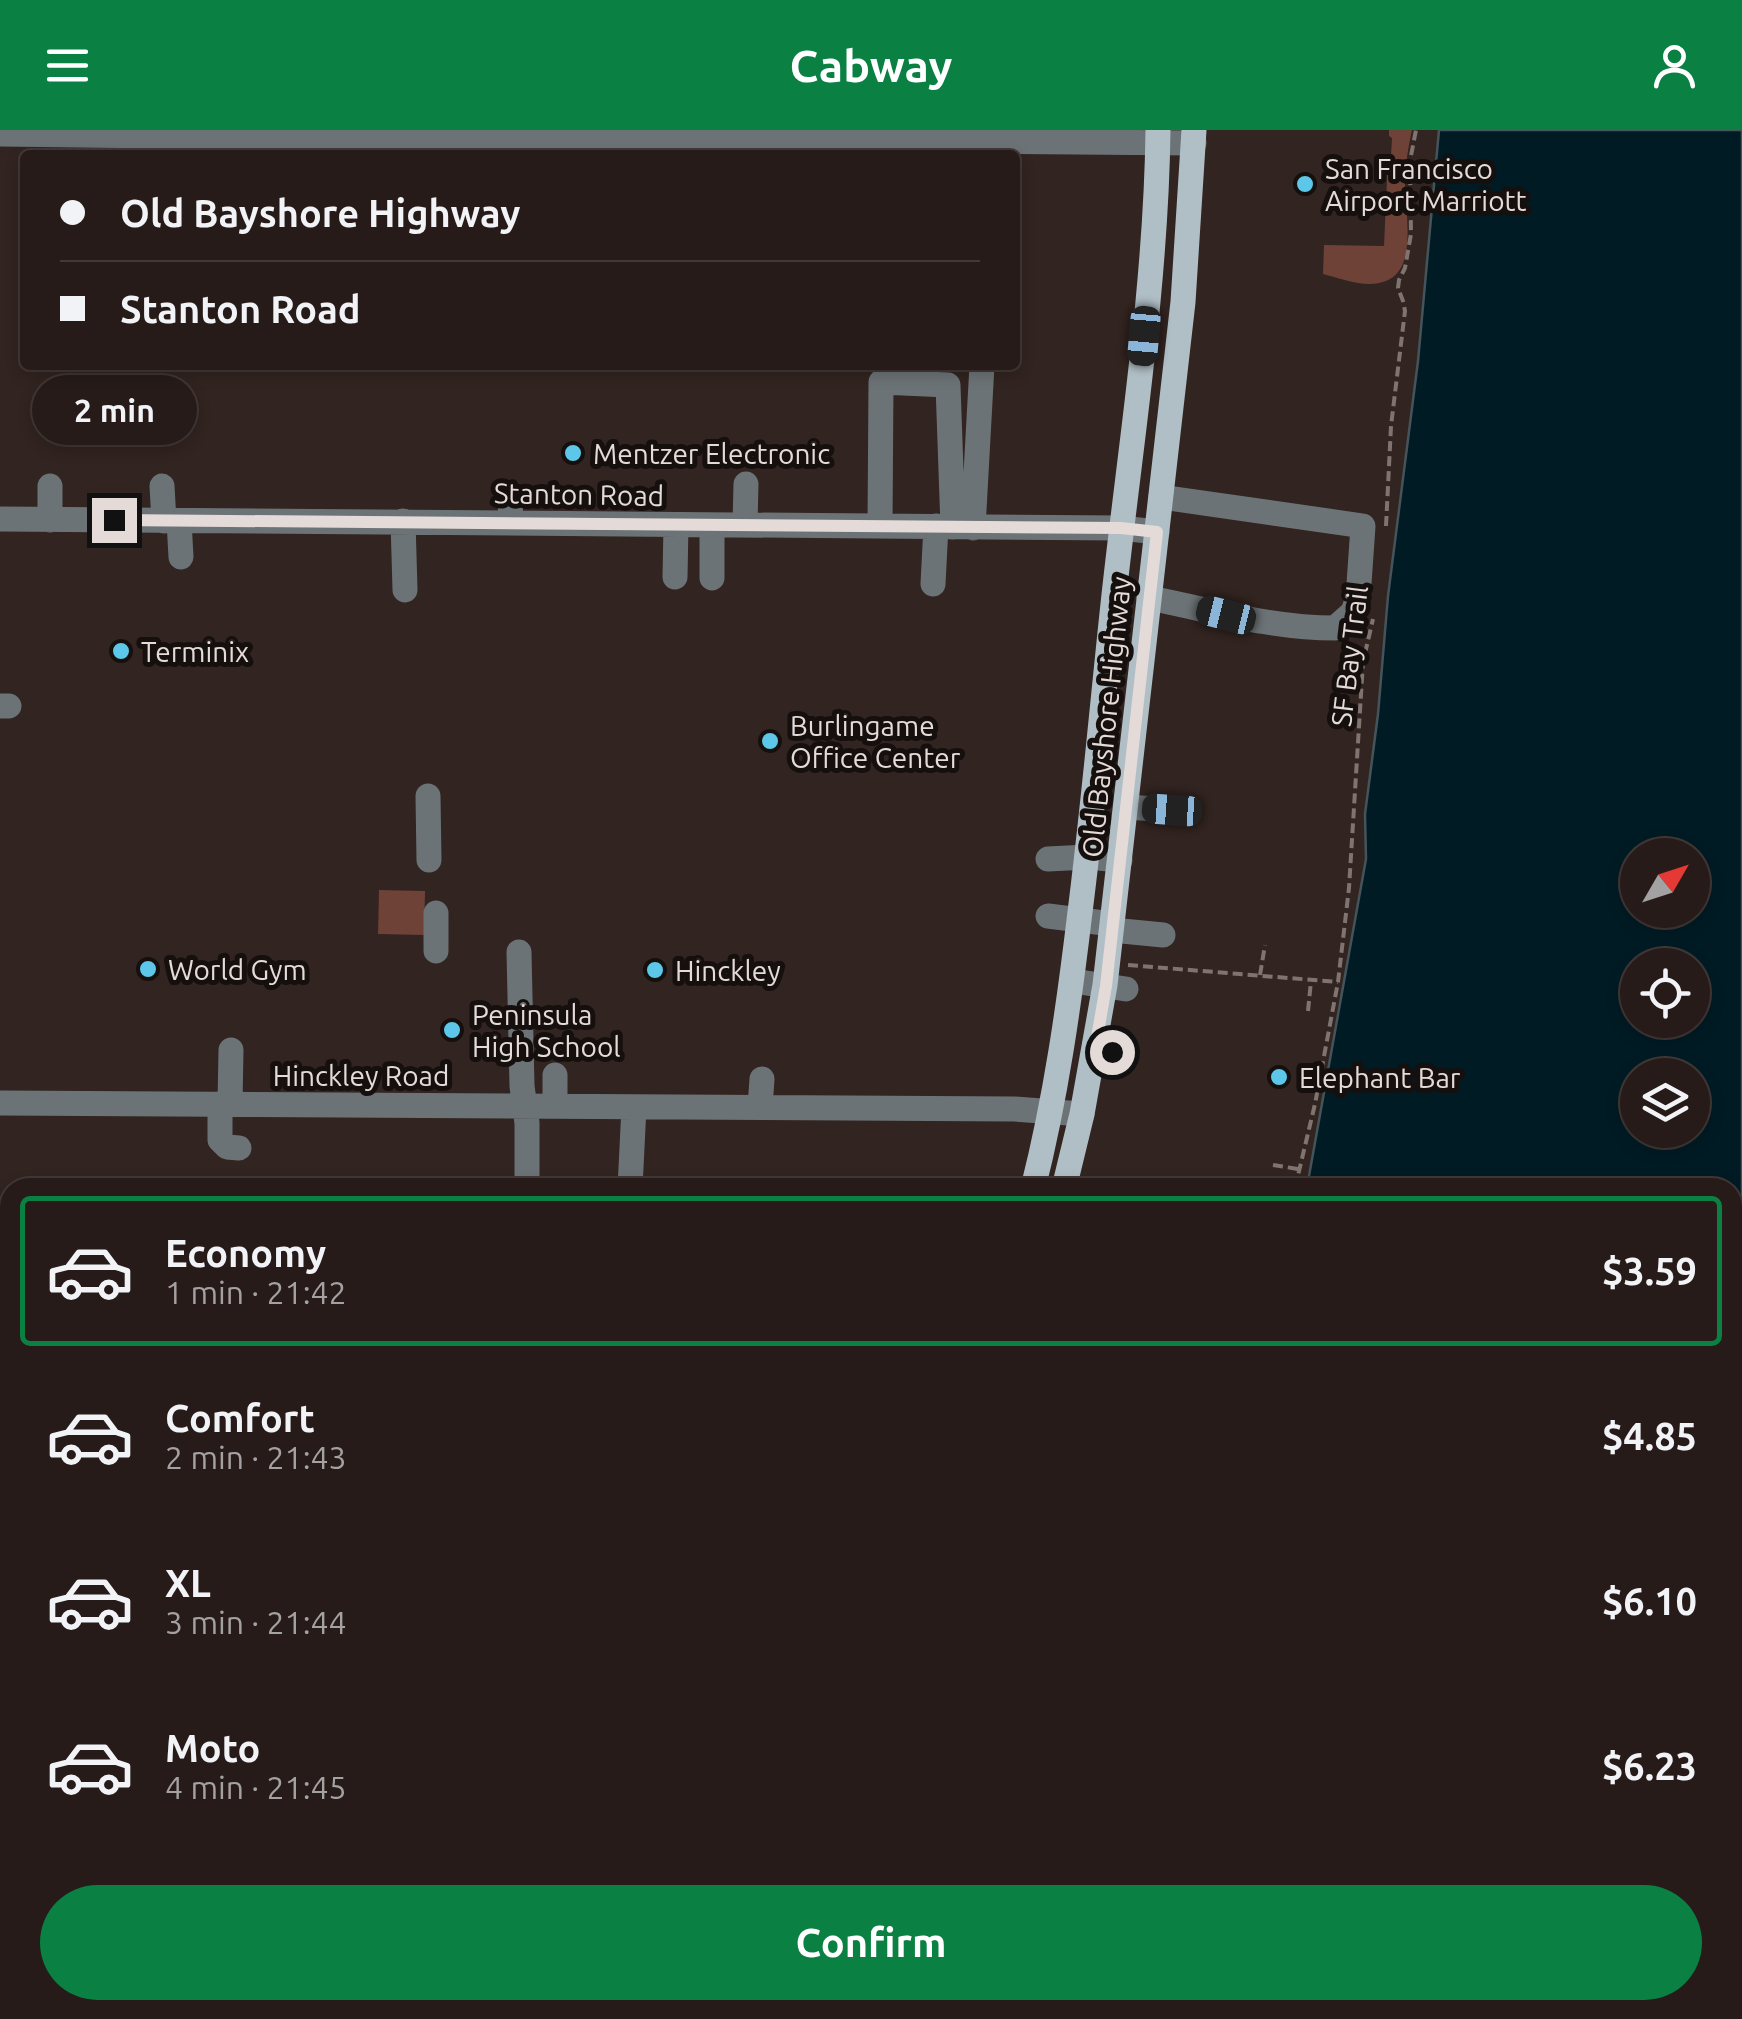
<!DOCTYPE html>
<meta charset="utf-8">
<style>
:root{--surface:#261b18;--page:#2e2421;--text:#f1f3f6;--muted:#a4a1a2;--line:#423937;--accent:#0b8043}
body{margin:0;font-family:Ubuntu,sans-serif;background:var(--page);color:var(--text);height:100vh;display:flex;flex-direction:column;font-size:38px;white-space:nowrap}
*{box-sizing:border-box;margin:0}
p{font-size:32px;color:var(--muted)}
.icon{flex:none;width:55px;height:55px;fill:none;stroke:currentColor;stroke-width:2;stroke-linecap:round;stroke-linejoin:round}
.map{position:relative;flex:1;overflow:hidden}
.panel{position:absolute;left:0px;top:1048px;width:1742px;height:842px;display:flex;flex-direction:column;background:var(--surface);border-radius:30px 30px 0 0;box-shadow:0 5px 15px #0003,0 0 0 2px var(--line)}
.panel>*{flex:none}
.banner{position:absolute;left:20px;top:20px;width:1000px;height:220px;border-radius:10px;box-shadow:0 5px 15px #0003,0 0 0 2px var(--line);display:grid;align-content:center;height:220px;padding:0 40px;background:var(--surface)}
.needle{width:65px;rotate:51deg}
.fabs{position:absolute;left:1620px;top:708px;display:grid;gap:20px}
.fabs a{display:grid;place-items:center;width:90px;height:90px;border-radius:50%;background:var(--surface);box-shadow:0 5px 15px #0003,0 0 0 2px var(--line);font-size:50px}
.end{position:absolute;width:45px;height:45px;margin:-22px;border:12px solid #e4dad8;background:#111;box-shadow:0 0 0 5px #111}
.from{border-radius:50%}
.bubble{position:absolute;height:70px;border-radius:35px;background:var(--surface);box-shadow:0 5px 15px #0003,0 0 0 2px var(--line);font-size:32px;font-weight:600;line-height:70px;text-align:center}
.car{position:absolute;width:30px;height:60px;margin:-30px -15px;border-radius:12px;box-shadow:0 0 8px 2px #0007;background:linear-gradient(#222 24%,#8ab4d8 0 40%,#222 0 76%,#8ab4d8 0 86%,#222 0)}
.banner b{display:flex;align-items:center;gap:35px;height:95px;font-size:38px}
.banner b+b{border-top:2px solid var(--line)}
.banner i{width:25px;height:25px;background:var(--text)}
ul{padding:18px 0 0;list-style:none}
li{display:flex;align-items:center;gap:30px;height:150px;margin:0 20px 15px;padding:0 20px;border:5px solid transparent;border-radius:10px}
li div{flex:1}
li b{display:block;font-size:38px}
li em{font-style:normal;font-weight:600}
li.current{border-color:var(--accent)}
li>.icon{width:90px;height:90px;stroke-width:1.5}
.cta{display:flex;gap:20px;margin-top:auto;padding:20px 40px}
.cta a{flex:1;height:115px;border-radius:60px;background:var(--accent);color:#fff;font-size:40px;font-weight:600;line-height:115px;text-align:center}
header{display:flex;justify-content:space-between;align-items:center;height:130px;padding:0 40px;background:var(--accent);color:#fff;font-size:45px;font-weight:600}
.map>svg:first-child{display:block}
.green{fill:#6e4237}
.water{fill:#001b24;stroke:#44545a;stroke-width:2.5;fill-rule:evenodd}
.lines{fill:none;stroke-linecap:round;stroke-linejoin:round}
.stream{stroke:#44545a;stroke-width:5}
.path{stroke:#807471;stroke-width:4;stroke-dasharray:10 5;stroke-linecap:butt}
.minor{stroke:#6c7376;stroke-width:25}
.major{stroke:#b0bfc5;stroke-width:25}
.route{stroke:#e4dad8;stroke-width:12}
.poi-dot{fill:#5cc7e8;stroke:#150f0d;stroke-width:4}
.labels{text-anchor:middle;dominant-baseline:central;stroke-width:10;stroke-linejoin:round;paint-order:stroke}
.poi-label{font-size:28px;fill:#e4dad8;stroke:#150f0d;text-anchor:start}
.street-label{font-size:28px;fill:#e4dad8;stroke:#150f0d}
</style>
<header><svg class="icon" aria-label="menu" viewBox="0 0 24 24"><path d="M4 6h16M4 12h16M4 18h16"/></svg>Cabway<svg class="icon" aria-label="person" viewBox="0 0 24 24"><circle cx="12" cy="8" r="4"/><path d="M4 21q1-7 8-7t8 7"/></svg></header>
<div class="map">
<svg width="1742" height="1889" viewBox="0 0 1742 1889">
<rect width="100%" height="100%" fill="#322420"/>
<!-- green -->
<path class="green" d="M 1389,0 L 1412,0 C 1408,18 1405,37 1405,55 C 1405,81 1418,139 1386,151 C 1367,159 1342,149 1323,144 L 1324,115 L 1384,116 L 1388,27 L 1391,26 L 1392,8 L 1389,6 Z
M 379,760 L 425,761 L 424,805 L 378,804 Z"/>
<!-- water -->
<path class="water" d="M 1439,0 L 1742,0 L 1742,1889 L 1340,1889 L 1344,1880 L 1732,1880 L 1732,1058 L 1307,1057 L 1366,729 L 1365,684 L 1378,584 L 1388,466 L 1418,231 ZM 1638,725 L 1692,725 L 1692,780 L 1638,780 ZM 1638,835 L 1692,835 L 1692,890 L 1638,890 ZM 1638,945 L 1692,945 L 1692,1000 L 1638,1000 Z"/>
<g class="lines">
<!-- stream -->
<path class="stream" d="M 0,1766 L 10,1762"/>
<!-- path -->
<path class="path" d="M 1386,396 L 1391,296 L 1405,181 L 1403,171 L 1398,158 L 1399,150 L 1405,138 L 1411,104 L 1410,31 L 1416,0
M 1128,835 L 1338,852
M 1260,845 L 1265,815
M 1308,881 L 1311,851
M 1273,1035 L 1298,1039
M 1227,1058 L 1229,1051 L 1235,1053 L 1234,1058
M 1295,1058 L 1315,974 L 1338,852 L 1349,758 L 1363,532 L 1373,489
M 1293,1889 L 1295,1880"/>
<!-- minor -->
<path class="minor" d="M 0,4 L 318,8 L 642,6 L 708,9 L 1194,13
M 162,356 L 164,391
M 0,389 L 1121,398 L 1157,402
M 50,390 L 50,356
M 179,391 L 181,427
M 403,391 L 405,460
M 510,393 L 511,366
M 712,395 L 712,448
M 745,395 L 746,354
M 880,396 L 881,252 L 948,255 L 953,397
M 973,398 L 982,235
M 675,447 L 676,395
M 933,454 L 936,396
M 1149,468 C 1211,480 1271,498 1335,498 L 1353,482 L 1358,468 L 1363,396 L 1161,367
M 0,576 L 9,576
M 428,666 L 429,730
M 1126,677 L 1172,680
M 1048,729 L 1087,727 L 1120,730
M 436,783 L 436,821
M 1048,786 L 1112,794
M 1112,800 L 1163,805
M 519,822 L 522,956 L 527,993 L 527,1058
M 1073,851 L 1126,859
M 0,973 L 1014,979 L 1082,984
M 220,974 L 220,1010 L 227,1017 L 239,1018
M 230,974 L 231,920
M 555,976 L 555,945
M 760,977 L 762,949
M 630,1058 L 634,977
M 0,1409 L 10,1410
M 417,1880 L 418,1889
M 731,1880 L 747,1889
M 834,1880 L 850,1889"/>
<!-- major -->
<path class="major" d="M 1033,1058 C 1056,967 1069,875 1080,782 C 1093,680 1102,577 1113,474 C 1130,316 1156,159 1158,0
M 1064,1058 L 1082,984 L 1105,855 L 1183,172 L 1194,0
M 654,1889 L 659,1880
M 690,1889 L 695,1880"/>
</g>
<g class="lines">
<!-- route -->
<path class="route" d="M 114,390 L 1121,398 L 1157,402 L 1106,856 L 1095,919 L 1112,922"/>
</g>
<!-- markers -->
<g class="poi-dot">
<circle cx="1305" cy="54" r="10"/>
<circle cx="573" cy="323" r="10"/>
<circle cx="121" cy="521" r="10"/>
<circle cx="770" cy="611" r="10"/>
<circle cx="148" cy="839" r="10"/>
<circle cx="655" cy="840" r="10"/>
<circle cx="452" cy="900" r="10"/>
<circle cx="1279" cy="947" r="10"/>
</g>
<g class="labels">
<!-- poi labels -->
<g class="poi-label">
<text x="1325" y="38">San Francisco<tspan x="1325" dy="32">Airport Marriott</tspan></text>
<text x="593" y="323">Mentzer Electronic</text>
<text x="141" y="521">Terminix</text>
<text x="790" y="595">Burlingame<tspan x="790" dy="32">Office Center</tspan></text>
<text x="168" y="839">World Gym</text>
<text x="675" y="840">Hinckley</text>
<text x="472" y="884">Peninsula<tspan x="472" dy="32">High School</tspan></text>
<text x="1299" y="947">Elephant Bar</text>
</g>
<!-- street labels -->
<g class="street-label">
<text transform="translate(579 364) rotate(1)">Stanton Road</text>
<text transform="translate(1349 526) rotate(-83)">SF Bay Trail</text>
<text transform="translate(1106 587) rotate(-84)">Old Bayshore Highway</text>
<text x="361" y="945">Hinckley Road</text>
</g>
</g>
</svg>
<div class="fabs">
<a><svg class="needle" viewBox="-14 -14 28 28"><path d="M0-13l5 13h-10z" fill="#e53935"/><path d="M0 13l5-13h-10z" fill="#a4a1a2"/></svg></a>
<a><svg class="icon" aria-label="locate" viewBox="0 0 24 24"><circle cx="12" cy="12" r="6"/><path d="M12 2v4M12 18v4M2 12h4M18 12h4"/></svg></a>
<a><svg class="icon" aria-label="layers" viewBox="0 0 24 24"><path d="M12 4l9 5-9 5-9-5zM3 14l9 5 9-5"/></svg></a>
</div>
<i class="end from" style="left:1112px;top:922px"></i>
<i class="end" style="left:114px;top:390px"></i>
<div class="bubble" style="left:32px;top:245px;width:165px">2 min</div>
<i class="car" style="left:1144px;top:206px;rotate:185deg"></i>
<i class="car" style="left:1226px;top:485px;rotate:284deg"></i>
<i class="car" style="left:1172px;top:680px;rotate:274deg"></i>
<div class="banner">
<b><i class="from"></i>Old Bayshore Highway</b>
<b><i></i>Stanton Road</b>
</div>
<section class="panel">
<ul>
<li class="current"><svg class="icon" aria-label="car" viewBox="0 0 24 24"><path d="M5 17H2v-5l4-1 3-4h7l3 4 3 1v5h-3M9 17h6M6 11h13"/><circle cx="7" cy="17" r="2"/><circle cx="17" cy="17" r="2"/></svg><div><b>Economy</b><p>1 min · 21:42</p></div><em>$3.59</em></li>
<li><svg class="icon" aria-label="car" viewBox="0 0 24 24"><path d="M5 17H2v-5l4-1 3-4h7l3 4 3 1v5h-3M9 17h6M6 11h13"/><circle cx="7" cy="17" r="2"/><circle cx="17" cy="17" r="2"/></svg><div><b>Comfort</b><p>2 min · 21:43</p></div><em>$4.85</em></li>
<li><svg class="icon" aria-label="car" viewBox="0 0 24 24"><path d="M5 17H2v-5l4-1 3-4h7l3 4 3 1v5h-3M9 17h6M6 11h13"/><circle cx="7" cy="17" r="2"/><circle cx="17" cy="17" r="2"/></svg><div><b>XL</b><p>3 min · 21:44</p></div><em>$6.10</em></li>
<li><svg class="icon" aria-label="car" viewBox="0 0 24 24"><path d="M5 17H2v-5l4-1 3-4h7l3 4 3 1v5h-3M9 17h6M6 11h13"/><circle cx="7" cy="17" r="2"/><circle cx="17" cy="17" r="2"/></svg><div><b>Moto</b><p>4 min · 21:45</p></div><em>$6.23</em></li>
</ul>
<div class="cta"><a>Confirm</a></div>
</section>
</div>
